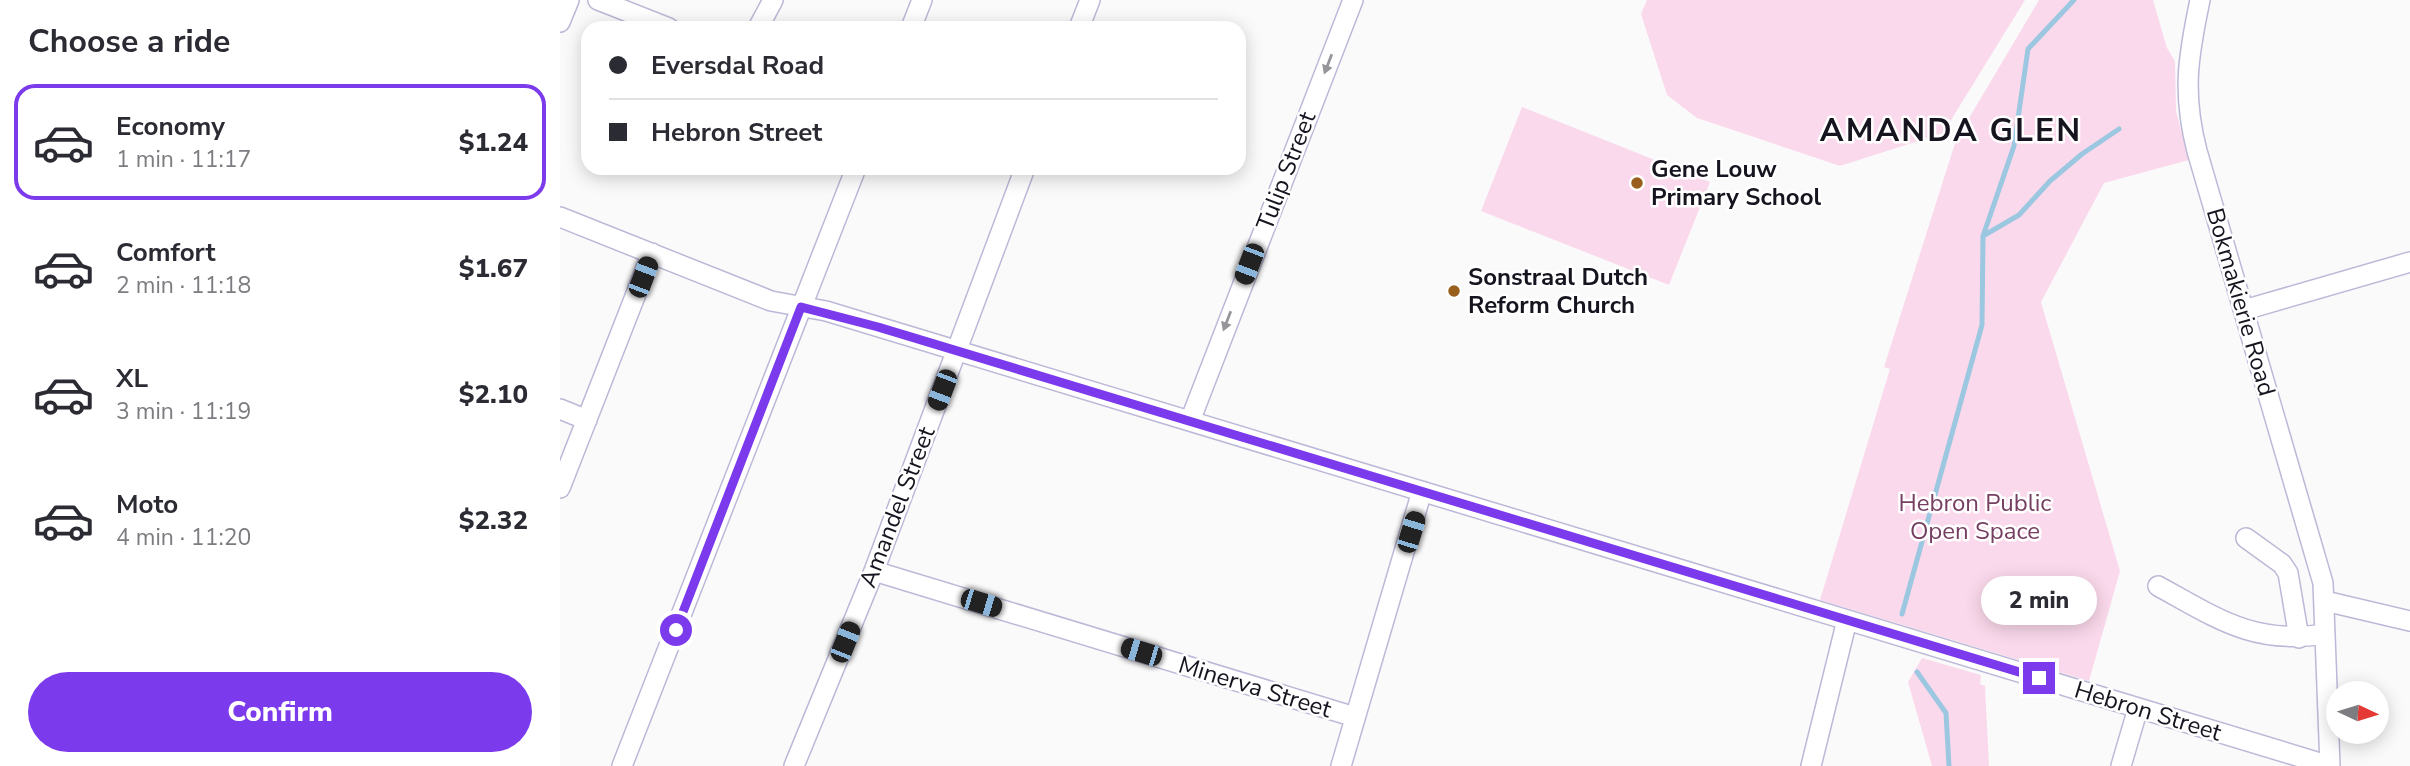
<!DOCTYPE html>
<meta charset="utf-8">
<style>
:root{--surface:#fff;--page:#f2f2f3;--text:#2b2b33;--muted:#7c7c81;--line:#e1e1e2;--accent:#7c3aed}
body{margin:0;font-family:"Nunito Sans",sans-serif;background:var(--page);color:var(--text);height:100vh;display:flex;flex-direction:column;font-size:26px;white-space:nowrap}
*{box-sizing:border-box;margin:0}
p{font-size:23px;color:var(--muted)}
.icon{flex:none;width:38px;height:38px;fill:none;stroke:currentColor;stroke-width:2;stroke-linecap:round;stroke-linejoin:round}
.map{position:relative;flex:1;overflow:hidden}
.details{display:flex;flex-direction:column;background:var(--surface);width:560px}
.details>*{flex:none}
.top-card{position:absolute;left:21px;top:21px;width:665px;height:154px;border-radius:21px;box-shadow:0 4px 18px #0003;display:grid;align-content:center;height:154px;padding:0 28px;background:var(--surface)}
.needle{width:46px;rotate:94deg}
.buttons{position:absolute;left:1766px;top:681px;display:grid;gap:14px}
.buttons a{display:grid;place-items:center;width:63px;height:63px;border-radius:50%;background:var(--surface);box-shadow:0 4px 18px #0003;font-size:35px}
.end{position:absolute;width:32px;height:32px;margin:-16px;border:9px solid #7c3aed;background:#fff;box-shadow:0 0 0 4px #fff}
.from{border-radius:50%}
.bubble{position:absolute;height:49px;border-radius:24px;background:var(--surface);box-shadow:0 4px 18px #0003;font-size:23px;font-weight:800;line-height:49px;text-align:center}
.car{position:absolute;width:21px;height:42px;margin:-21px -10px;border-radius:9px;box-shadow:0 0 5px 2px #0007;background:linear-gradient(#222 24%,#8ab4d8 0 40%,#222 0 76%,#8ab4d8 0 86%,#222 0)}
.top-card b{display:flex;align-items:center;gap:24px;height:66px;font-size:26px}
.top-card b+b{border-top:2px solid var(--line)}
.top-card i{width:18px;height:18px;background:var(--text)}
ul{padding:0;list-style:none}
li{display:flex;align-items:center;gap:21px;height:116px;margin:0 14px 10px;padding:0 14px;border:4px solid transparent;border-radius:21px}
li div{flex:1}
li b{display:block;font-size:26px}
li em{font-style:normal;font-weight:800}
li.current{border-color:var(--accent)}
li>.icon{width:63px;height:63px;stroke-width:1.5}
h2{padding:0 28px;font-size:32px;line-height:84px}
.cta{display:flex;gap:14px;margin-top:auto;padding:14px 28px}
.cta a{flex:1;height:80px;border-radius:42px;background:var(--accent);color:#fff;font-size:28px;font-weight:800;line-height:80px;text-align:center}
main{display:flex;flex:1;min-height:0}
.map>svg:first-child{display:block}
.green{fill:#fbd9ec}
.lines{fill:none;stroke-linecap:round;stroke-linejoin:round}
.stream{stroke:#9bc7e0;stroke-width:5}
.minor-casing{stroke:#bbb9d7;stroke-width:22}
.minor{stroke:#fff;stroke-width:19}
.oneway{fill:#96959a}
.route{stroke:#7c3aed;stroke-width:9}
.poi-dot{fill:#98601c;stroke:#fff;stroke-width:2.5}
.labels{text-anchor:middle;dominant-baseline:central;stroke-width:5;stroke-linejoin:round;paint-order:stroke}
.poi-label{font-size:24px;font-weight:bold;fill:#15141f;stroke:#fff;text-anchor:start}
.street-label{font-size:24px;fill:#15141f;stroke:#fff}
.park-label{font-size:24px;fill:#763f61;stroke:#fff}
.district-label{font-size:32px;font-weight:bold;letter-spacing:2px;fill:#15141f;stroke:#fff}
</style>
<main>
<section class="details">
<h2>Choose a ride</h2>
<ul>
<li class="current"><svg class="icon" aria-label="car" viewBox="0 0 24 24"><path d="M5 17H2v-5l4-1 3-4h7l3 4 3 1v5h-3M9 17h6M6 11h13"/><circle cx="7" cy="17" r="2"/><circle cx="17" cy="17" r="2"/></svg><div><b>Economy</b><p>1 min · 11:17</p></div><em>$1.24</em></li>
<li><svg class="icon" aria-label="car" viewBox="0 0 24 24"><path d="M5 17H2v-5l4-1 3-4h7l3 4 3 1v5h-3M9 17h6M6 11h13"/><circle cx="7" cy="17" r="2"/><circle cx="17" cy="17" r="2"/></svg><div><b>Comfort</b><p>2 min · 11:18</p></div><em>$1.67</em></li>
<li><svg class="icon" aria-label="car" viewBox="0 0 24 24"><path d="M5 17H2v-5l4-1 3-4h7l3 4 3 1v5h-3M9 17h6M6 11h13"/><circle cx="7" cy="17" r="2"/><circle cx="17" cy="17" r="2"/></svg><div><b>XL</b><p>3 min · 11:19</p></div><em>$2.10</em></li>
<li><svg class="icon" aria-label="car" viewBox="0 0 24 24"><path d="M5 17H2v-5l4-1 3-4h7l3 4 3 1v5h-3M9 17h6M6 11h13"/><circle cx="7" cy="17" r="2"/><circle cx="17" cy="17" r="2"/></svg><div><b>Moto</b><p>4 min · 11:20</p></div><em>$2.32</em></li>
</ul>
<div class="cta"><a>Confirm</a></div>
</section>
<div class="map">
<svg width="1850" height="766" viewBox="0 0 1850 766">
<rect width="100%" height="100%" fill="#fafafa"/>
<!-- green -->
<path class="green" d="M 1087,0 L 1465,0 L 1383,133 L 1280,166 L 1137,118 L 1107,95 L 1081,14 Z
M 1479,0 L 1593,0 L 1607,48 L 1615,61 L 1616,111 L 1629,160 L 1544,183 L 1481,302 L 1560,571 L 1529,681 L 1260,600 L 1330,369 L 1324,367 L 1396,140 Z
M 962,107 L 1150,182 L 1109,285 L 921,211 Z
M 1362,658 L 1421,675 L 1420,684 L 1425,686 L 1429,766 L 1372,766 L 1348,682 Z"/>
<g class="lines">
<!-- stream -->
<path class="stream" d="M 1423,236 L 1459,215 L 1490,181 L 1522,154 L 1559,129
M 1342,614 L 1422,325 L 1423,236 L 1454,146 L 1468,49 L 1514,0
M 1357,672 L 1386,713 L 1389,766"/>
<!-- minor casing -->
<g class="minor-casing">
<path id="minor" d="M 38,0 L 109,28
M 1640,0 C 1628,57 1622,93 1637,151 L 1763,583 L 1770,766
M 0,22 L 9,0
M 198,28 L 213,0
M 351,28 L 362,0
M 519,28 L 530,0
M 0,217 L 211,301 L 266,311 L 1770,766
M 1684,310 L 1850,262
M 0,409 L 27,420
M 630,421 L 793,0
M 0,488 L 92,253
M 1686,538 L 1722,564 L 1728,573 L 1739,638
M 314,571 L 795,717
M 1598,586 C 1658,619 1694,645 1765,634
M 1765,601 L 1850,621
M 62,766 L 296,168
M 234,766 L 314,571 L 465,168
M 781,766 L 862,491
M 1251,766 L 1287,620
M 1561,766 L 1578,708"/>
</g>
<!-- minor -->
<use href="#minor" class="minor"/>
</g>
<!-- one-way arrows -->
<defs><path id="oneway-solid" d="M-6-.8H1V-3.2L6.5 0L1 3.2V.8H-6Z" transform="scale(1.75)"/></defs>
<g class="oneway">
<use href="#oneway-solid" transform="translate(768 64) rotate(111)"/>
<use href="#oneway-solid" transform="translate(667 321) rotate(111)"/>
</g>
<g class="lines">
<!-- route -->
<path class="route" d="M 116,630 L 241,307 L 318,327 L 1479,678"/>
</g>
<!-- markers -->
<g class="poi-dot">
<circle cx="1077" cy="183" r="7"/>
<circle cx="894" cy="291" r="7"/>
</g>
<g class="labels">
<!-- poi labels -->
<g class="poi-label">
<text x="1091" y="169">Gene Louw<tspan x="1091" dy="28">Primary School</tspan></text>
<text x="908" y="277">Sonstraal Dutch<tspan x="908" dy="28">Reform Church</tspan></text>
</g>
<!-- street labels -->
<g class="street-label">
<text transform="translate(726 171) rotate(-69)">Tulip Street</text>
<text transform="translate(1681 302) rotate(74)">Bokmakierie Road</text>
<text transform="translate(337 507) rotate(-69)">Amandel Street</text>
<text transform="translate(695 687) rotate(17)">Minerva Street</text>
<text transform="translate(1588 711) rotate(17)">Hebron Street</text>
</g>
<!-- park labels -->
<g class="park-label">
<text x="1415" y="503">Hebron Public<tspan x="1415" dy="28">Open Space</tspan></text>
</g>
<!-- district labels -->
<g class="district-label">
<text x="1391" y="130">AMANDA GLEN</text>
</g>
</g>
</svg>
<div class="buttons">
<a><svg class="needle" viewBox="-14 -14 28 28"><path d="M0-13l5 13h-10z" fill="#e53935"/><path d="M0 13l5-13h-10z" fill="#7c7c81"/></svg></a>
</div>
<i class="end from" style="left:116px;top:630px"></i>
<i class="end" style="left:1479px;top:678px"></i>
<div class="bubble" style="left:1421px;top:576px;width:116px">2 min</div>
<i class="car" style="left:689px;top:264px;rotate:201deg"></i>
<i class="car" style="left:83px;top:277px;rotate:21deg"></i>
<i class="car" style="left:382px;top:390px;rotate:201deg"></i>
<i class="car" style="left:851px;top:532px;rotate:17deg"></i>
<i class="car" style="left:421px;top:603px;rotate:107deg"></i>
<i class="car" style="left:285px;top:642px;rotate:22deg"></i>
<i class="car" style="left:581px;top:652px;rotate:287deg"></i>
<div class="top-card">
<b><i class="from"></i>Eversdal Road</b>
<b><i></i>Hebron Street</b>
</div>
</div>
</main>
